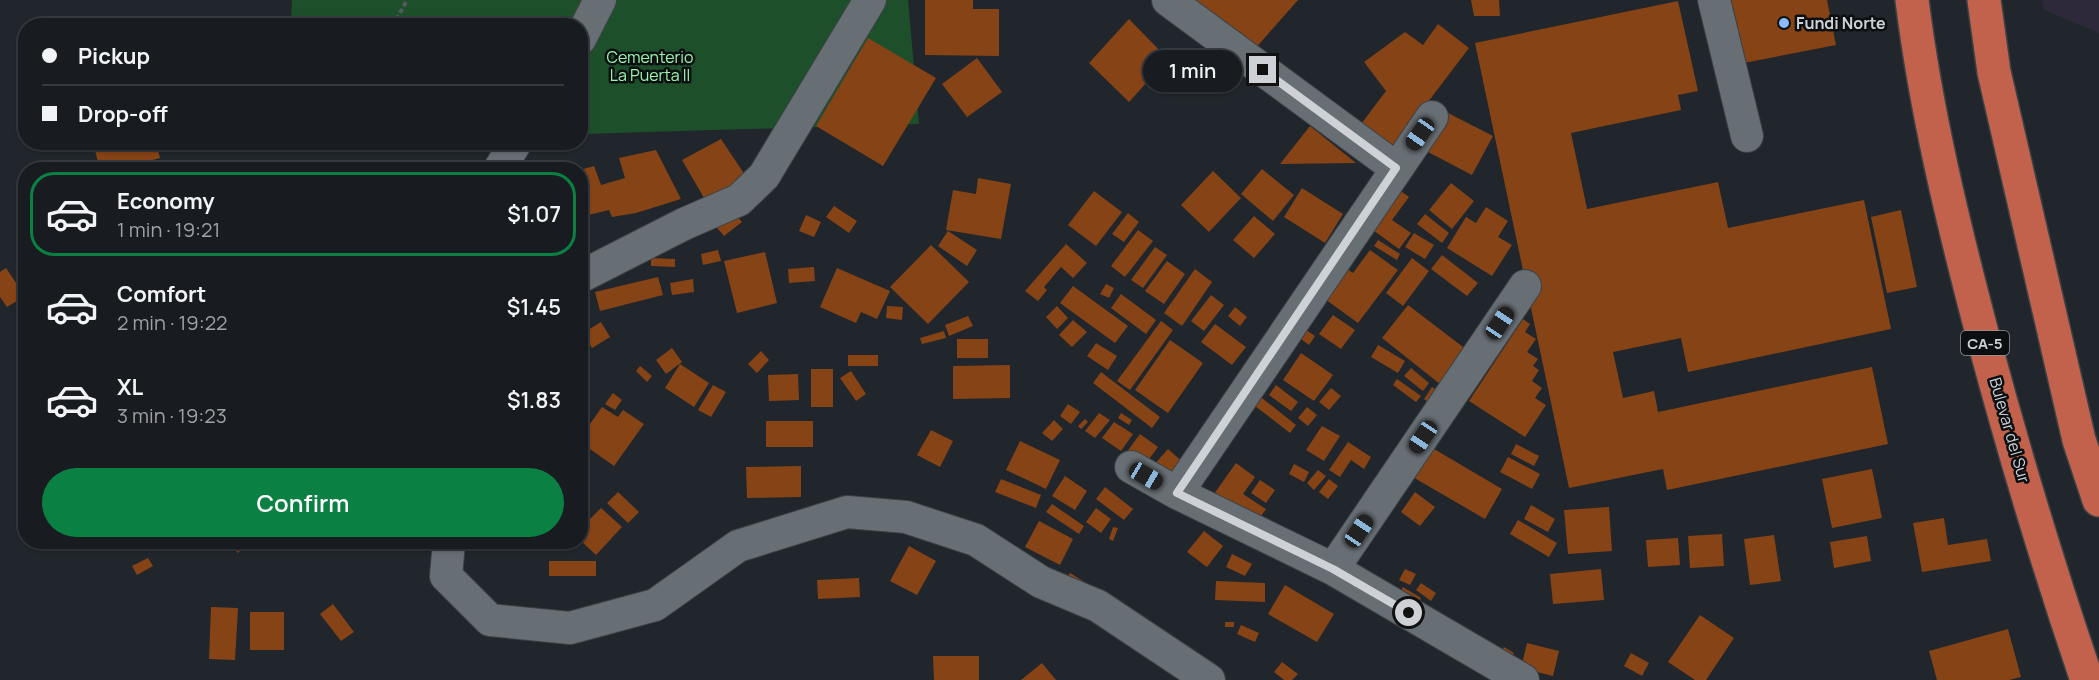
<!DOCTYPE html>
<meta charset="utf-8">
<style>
:root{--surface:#181c20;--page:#212529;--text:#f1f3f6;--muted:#9fa1a5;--line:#363a3e;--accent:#0b8043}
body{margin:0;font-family:Manrope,sans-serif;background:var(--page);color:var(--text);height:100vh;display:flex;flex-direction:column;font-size:22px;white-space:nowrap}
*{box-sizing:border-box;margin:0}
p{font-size:20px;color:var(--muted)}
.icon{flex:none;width:33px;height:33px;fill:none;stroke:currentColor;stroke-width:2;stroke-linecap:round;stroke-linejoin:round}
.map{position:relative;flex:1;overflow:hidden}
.details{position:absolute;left:18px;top:162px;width:570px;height:387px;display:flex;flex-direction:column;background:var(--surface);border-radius:24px;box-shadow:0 2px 4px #0004,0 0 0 2px var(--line)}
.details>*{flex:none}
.banner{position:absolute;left:18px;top:18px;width:570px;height:132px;border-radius:24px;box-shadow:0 2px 4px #0004,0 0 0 2px var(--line);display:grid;align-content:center;height:132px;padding:0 24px;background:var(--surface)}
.end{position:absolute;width:27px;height:27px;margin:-14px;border:8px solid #ced2d6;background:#111;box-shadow:0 0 0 3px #111}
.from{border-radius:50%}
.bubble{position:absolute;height:42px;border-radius:21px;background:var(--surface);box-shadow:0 2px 4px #0004,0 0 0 2px var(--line);font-size:20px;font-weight:600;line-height:42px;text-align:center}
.car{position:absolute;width:18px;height:36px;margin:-18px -9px;border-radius:8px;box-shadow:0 0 4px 2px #0007;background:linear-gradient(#222 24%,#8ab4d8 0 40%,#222 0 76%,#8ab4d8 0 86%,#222 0)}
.banner b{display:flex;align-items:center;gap:21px;height:57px;font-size:22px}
.banner b+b{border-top:2px solid var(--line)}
.banner i{width:15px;height:15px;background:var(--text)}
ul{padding:10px 0 0;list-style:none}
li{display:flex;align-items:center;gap:18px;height:84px;margin:0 12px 9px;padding:0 12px;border:3px solid transparent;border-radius:24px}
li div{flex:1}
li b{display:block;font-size:22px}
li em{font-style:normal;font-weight:600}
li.active{border-color:var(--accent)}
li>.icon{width:54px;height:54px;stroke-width:1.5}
.primary-button{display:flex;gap:12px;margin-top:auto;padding:12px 24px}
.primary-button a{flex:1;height:69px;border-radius:36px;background:var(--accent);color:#fff;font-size:24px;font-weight:600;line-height:69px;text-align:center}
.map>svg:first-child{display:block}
.industrial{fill:#2e293a}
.green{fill:#1d502a}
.building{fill:#864315}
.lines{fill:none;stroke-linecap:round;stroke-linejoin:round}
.minor-casing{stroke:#3c4246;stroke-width:34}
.highway-casing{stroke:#3c4246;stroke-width:36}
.path{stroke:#555a5f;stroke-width:4;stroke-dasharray:4.5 3;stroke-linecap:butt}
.minor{stroke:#676e74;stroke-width:32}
.highway{stroke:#c3624c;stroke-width:33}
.route{stroke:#ced2d6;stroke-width:8}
.poi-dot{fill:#8abafc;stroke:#0c0f11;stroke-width:2}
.labels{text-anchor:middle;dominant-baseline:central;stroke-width:5;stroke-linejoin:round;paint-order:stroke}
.shield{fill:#0c0f11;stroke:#94989b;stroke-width:1.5}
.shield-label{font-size:15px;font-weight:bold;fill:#ced2d6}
.poi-label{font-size:16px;font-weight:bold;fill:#ced2d6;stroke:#0c0f11;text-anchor:start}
.park-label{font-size:16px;fill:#98f7ab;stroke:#0c0f11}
.street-label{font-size:16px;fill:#ced2d6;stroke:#0c0f11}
</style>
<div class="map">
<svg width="2099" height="680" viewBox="0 0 2099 680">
<rect width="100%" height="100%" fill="#20262b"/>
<!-- industrial -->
<path class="industrial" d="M 2042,0 L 2099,0 L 2099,33 L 2044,10 Z"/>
<!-- green -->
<path class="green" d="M 292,0 L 908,0 L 919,124 L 581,134 L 580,26 L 291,26 Z"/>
<!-- building -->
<path class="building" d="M 925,0 L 973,0 L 973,9 L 999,9 L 999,56 L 925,55 Z
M 1194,0 L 1298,0 L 1253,51 Z
M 1471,0 L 1499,0 L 1500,16 L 1474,16 Z
M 1731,0 L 1827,0 L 1836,45 L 1744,63 Z
M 1678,1 L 1698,91 L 1678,95 L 1681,110 L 1571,133 L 1587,209 L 1718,182 L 1728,228 L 1864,200 L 1891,329 L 1688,372 L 1681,338 L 1613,352 L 1623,398 L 1654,391 L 1658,412 L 1872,367 L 1888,444 L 1667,490 L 1663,469 L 1569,488 L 1475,43 Z
M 1129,19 L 1168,59 L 1129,102 L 1089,63 Z
M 1438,24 L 1469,48 L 1387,156 L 1355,132 L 1386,91 L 1364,62 L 1405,32 L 1423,45 Z
M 868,38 L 936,78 L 883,166 L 816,126 Z
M 977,58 L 1002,92 L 967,117 L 942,84 Z
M 1448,113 L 1493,136 L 1472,175 L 1428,152 Z
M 1310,126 L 1356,163 L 1280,164 Z
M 721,139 L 747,178 L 707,203 L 682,160 Z
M 93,142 L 156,142 L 160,158 L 115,170 L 100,170 Z
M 656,150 L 681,199 L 636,213 L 612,217 L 609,210 L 580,217 L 580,170 L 594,166 L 601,185 L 625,178 L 619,158 Z
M 1262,169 L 1294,195 L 1273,221 L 1241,194 Z
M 1213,171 L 1241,198 L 1209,232 L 1181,205 Z
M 978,178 L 1011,184 L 1001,239 L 946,230 L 953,190 L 976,194 Z
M 1451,183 L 1474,201 L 1452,229 L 1429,210 Z
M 1391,184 L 1409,197 L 1392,220 L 1411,233 L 1399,249 L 1363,223 Z
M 1302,188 L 1343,214 L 1325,243 L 1284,217 Z
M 1094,191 L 1122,212 L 1096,246 L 1068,225 Z
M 834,206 L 857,221 L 849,233 L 826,217 Z
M 729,207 L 742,222 L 724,236 L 712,222 Z
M 1486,207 L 1508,221 L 1498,237 L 1512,245 L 1492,276 L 1447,248 L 1466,217 L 1476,223 Z
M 1901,210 L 1917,287 L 1887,293 L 1871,217 Z
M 1128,213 L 1139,222 L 1124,242 L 1112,234 Z
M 1425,214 L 1449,233 L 1442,243 L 1417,224 Z
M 806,215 L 821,222 L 814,237 L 799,231 Z
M 1254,216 L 1275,234 L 1254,258 L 1233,240 Z
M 1138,230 L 1153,241 L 1125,277 L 1111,266 Z
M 948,231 L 977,250 L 967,266 L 938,246 Z
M 1414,233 L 1434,245 L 1425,259 L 1405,247 Z
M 1378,240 L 1400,254 L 1397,260 L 1374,246 Z
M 1066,244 L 1087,263 L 1073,278 L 1061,267 L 1044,287 L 1047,290 L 1038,301 L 1025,291 Z
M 931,245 L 969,282 L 928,324 L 890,287 Z
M 1155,247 L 1167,255 L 1143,288 L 1131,280 Z
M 718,250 L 721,261 L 703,265 L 701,254 Z
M 1370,250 L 1398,270 L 1358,323 L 1318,294 L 1340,264 L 1353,273 Z
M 765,252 L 777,303 L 737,313 L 724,261 Z
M 1442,255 L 1478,283 L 1467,296 L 1431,269 Z
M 651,258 L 675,259 L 675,267 L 651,266 Z
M 1412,258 L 1429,271 L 1403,306 L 1386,293 Z
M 1167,261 L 1185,274 L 1164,304 L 1145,291 Z
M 814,267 L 815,281 L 789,283 L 788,269 Z
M 6,268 L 25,296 L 7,307 L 0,297 L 0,272 Z
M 837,268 L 890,291 L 877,319 L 861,312 L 856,323 L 820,307 Z
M 1195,269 L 1212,282 L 1182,326 L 1164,313 Z
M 658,277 L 663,295 L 600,311 L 595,292 Z
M 693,279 L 694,292 L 672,295 L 670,283 Z
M 1106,284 L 1114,288 L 1109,298 L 1100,294 Z
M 1073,286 L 1128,326 L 1115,343 L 1060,303 Z
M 1121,294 L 1156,320 L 1146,334 L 1111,308 Z
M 1211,295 L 1224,305 L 1204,331 L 1191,321 Z
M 1408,305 L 1467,350 L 1440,384 L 1382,338 Z
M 887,306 L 903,307 L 902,320 L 886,318 Z
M 1057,306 L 1068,318 L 1057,329 L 1046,317 Z
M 1235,307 L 1247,317 L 1240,326 L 1228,316 Z
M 1333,315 L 1355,330 L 1341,349 L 1319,334 Z
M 968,316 L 973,326 L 949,336 L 945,325 Z
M 1523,319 L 1530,324 L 1525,332 L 1536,339 L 1527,352 L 1538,359 L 1533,366 L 1539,370 L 1532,381 L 1542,388 L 1535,398 L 1546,405 L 1525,437 L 1469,401 Z
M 1073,320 L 1087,332 L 1072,347 L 1059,335 Z
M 1161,321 L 1173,330 L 1130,390 L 1117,381 Z
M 601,322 L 610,337 L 592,348 L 583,333 Z
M 1215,324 L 1246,347 L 1232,365 L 1201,342 Z
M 1299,325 L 1315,336 L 1309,345 L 1293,333 Z
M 944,331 L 946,338 L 922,344 L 920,338 Z
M 957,339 L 988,339 L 988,358 L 957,358 Z
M 1170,340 L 1203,363 L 1168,413 L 1135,390 Z
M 1096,343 L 1117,356 L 1108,370 L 1087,356 Z
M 1378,345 L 1405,361 L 1398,373 L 1371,357 Z
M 672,348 L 682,362 L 666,374 L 656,360 Z
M 761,351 L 769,360 L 757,373 L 748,364 Z
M 1301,353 L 1333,375 L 1314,401 L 1283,380 Z
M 848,355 L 878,355 L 878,366 L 848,366 Z
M 680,364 L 709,383 L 694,407 L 665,388 Z
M 1010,365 L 1010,398 L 953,399 L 953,366 Z
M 640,366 L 652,376 L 647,382 L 636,371 Z
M 1411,368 L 1429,383 L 1423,391 L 1404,376 Z
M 811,369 L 833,369 L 833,407 L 811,407 Z
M 851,371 L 866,394 L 856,401 L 840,378 Z
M 1101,372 L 1160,417 L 1152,428 L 1093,383 Z
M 798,374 L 799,400 L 769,401 L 768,375 Z
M 1397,379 L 1421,396 L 1416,402 L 1393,385 Z
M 713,385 L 726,392 L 711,417 L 698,410 Z
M 1276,385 L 1298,402 L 1291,411 L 1269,395 Z
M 1432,387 L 1438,391 L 1429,403 L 1424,399 Z
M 1331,388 L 1341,396 L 1329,410 L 1319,402 Z
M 613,393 L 622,400 L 615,410 L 605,404 Z
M 1262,398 L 1296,425 L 1290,433 L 1255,406 Z
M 1068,404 L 1080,412 L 1071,424 L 1060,416 Z
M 602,407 L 618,417 L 623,410 L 644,424 L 614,466 L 580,442 L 580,438 Z
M 1307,407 L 1317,415 L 1308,426 L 1298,418 Z
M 1099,413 L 1110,420 L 1095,438 L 1085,431 Z
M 1121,413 L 1132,420 L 1129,425 L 1118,418 Z
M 580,414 L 588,420 L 580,428 Z
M 1085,419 L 1088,422 L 1081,429 L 1078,426 Z
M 1054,420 L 1063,429 L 1052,441 L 1042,433 Z
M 766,421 L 813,421 L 813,447 L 766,447 Z
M 1114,422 L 1133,434 L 1121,451 L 1102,438 Z
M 1322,426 L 1340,436 L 1324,461 L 1306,450 Z
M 931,430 L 953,441 L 940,467 L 917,455 Z
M 1140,434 L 1158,447 L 1144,466 L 1126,453 Z
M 1020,441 L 1060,460 L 1046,489 L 1006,470 Z
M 1348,442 L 1371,457 L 1364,469 L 1351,460 L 1340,477 L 1329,470 Z
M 1516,444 L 1539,456 L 1534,466 L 1511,454 Z
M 1429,446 L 1502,489 L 1485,519 L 1411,476 Z
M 1168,449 L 1185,464 L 1170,481 L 1153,466 Z
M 1508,457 L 1540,474 L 1532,489 L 1500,472 Z
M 1236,463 L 1255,477 L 1243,494 L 1266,509 L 1256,523 L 1214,494 Z
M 1294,464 L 1309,472 L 1304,482 L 1289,474 Z
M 801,466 L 801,497 L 747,498 L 746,467 Z
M 1872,469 L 1882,518 L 1832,528 L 1822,479 Z
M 1318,470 L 1326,476 L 1314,490 L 1307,483 Z
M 1065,476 L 1087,491 L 1075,510 L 1052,496 Z
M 1001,479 L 1041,495 L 1036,508 L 995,492 Z
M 1329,479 L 1338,486 L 1328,499 L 1319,492 Z
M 1260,480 L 1275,490 L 1266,503 L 1251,493 Z
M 580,481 L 587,487 L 580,495 Z
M 1105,487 L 1133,509 L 1124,520 L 1096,499 Z
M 618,492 L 639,512 L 628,523 L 607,503 Z
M 1415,492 L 1435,507 L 1420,526 L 1401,512 Z
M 1052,504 L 1084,526 L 1079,534 L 1046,512 Z
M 1531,505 L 1555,519 L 1548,532 L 1524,519 Z
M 1609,507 L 1612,551 L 1568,554 L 1564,510 Z
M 601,508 L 622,527 L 596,555 L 580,540 L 580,529 Z
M 1096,508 L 1111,519 L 1101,533 L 1086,522 Z
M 1944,518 L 1948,545 L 1987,539 L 1991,561 L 1922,572 L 1913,523 Z
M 1518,520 L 1557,543 L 1549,557 L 1510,534 Z
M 1039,521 L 1073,539 L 1060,565 L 1025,547 Z
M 1113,527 L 1118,528 L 1113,541 L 1109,539 Z
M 1204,531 L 1223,546 L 1207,567 L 1187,552 Z
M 1722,534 L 1724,566 L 1690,568 L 1688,536 Z
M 1774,535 L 1781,581 L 1750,585 L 1744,539 Z
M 1867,536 L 1871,561 L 1834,568 L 1830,542 Z
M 1678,538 L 1680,565 L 1648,567 L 1646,540 Z
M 226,542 L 249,542 L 238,553 Z
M 909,546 L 936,561 L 917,595 L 890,581 Z
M 1232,554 L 1252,564 L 1245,576 L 1226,567 Z
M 148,558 L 153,566 L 137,575 L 132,566 Z
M 549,561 L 596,561 L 596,576 L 549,576 Z
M 1405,569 L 1416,574 L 1410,585 L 1399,580 Z
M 1601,569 L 1604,600 L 1553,604 L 1550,574 Z
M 1070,573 L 1083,581 L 1080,586 L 1067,577 Z
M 859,578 L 860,597 L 818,599 L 817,580 Z
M 1216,581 L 1265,583 L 1265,602 L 1215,600 Z
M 1421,583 L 1436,593 L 1431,601 L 1416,590 Z
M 1285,585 L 1334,614 L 1317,642 L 1268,614 Z
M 1403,587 L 1421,598 L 1413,611 L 1396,600 Z
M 333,604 L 354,632 L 341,641 L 320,614 Z
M 211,607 L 238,608 L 235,660 L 209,659 Z
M 250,612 L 284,612 L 284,650 L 250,650 Z
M 1700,615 L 1734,638 L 1706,680 L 1695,680 L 1668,662 Z
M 1225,622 L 1234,622 L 1234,627 L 1225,627 Z
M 1241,625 L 1259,633 L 1255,642 L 1237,634 Z
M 2008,629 L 2021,677 L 2009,680 L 1937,680 L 1929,651 Z
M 1527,643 L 1559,651 L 1553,676 L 1521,668 Z
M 1504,647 L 1514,653 L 1509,663 L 1498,657 Z
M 1631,653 L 1649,663 L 1642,676 L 1624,666 Z
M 933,656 L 979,656 L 979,680 L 934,680 Z
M 1282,662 L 1298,674 L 1292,680 L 1284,680 L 1274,672 Z
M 1042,663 L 1056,680 L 1021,680 Z"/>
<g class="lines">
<!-- minor casing -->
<g class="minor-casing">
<path id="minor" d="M 1168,0 L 1396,168
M 1714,0 L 1747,136
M 580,39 L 600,0
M 499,170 L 516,142
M 580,277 L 684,224 L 739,200 L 764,176 L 870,0
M 1131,467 L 1177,493 L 1333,569 L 1523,680
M 1177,493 L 1432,117
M 449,542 L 446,576 L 490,620 L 570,628 L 655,605 L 738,546 L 847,512 L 906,517 L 976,540 L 1041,582 L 1098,606 L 1209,680
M 1333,569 L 1525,286"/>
</g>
<!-- highway casing -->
<g class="highway-casing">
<path id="highway" d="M 1912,0 C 1926,112 1953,223 1982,333 C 2013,449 2048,566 2087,680
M 1984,0 L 1994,72 L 2079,440 L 2099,500"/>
</g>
<!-- path -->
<path class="path" d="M 393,26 L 407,0"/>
<!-- minor -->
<use href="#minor" class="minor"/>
<!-- highway -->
<use href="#highway" class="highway"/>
</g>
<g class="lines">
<!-- route -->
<path class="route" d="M 1263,70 L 1396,168 L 1177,493 L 1333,569 L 1409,613"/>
</g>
<!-- markers -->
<circle class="poi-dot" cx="1784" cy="23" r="6"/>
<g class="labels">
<!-- shield labels -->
<rect class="shield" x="1961" y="331" width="48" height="24" rx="4.5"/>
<g class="shield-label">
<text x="1985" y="343">CA-5</text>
</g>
<!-- poi labels -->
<g class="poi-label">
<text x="1796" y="23">Fundi Norte</text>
</g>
<!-- park labels -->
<g class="park-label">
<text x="650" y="57">Cementerio<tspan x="650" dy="18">La Puerta II</tspan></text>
</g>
<!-- street labels -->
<g class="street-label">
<text transform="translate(2010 430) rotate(74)">Bulevar del Sur</text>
</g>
</g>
</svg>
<i class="end from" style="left:1409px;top:613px"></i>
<i class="end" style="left:1263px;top:70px"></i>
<div class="bubble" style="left:1143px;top:50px;width:99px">1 min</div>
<i class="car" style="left:1420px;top:134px;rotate:215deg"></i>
<i class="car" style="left:1500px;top:323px;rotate:34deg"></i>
<i class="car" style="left:1423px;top:437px;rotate:214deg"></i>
<i class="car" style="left:1146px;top:476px;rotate:120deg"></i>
<i class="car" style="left:1359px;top:531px;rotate:34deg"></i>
<div class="banner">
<b><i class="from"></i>Pickup</b>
<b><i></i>Drop-off</b>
</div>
<section class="details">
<ul>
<li class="active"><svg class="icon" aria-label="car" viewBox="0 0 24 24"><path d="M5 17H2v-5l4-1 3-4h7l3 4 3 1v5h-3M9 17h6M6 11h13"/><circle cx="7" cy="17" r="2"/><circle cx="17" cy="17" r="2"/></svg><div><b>Economy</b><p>1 min · 19:21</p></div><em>$1.07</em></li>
<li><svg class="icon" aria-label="car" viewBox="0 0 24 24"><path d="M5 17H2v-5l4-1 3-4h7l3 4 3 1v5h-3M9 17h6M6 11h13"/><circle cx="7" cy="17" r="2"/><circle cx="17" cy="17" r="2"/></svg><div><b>Comfort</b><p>2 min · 19:22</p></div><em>$1.45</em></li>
<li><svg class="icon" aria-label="car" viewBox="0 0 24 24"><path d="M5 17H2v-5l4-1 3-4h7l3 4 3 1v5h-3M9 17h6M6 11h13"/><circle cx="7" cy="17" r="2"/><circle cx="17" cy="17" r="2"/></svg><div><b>XL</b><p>3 min · 19:23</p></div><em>$1.83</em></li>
</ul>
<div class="primary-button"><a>Confirm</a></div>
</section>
</div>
